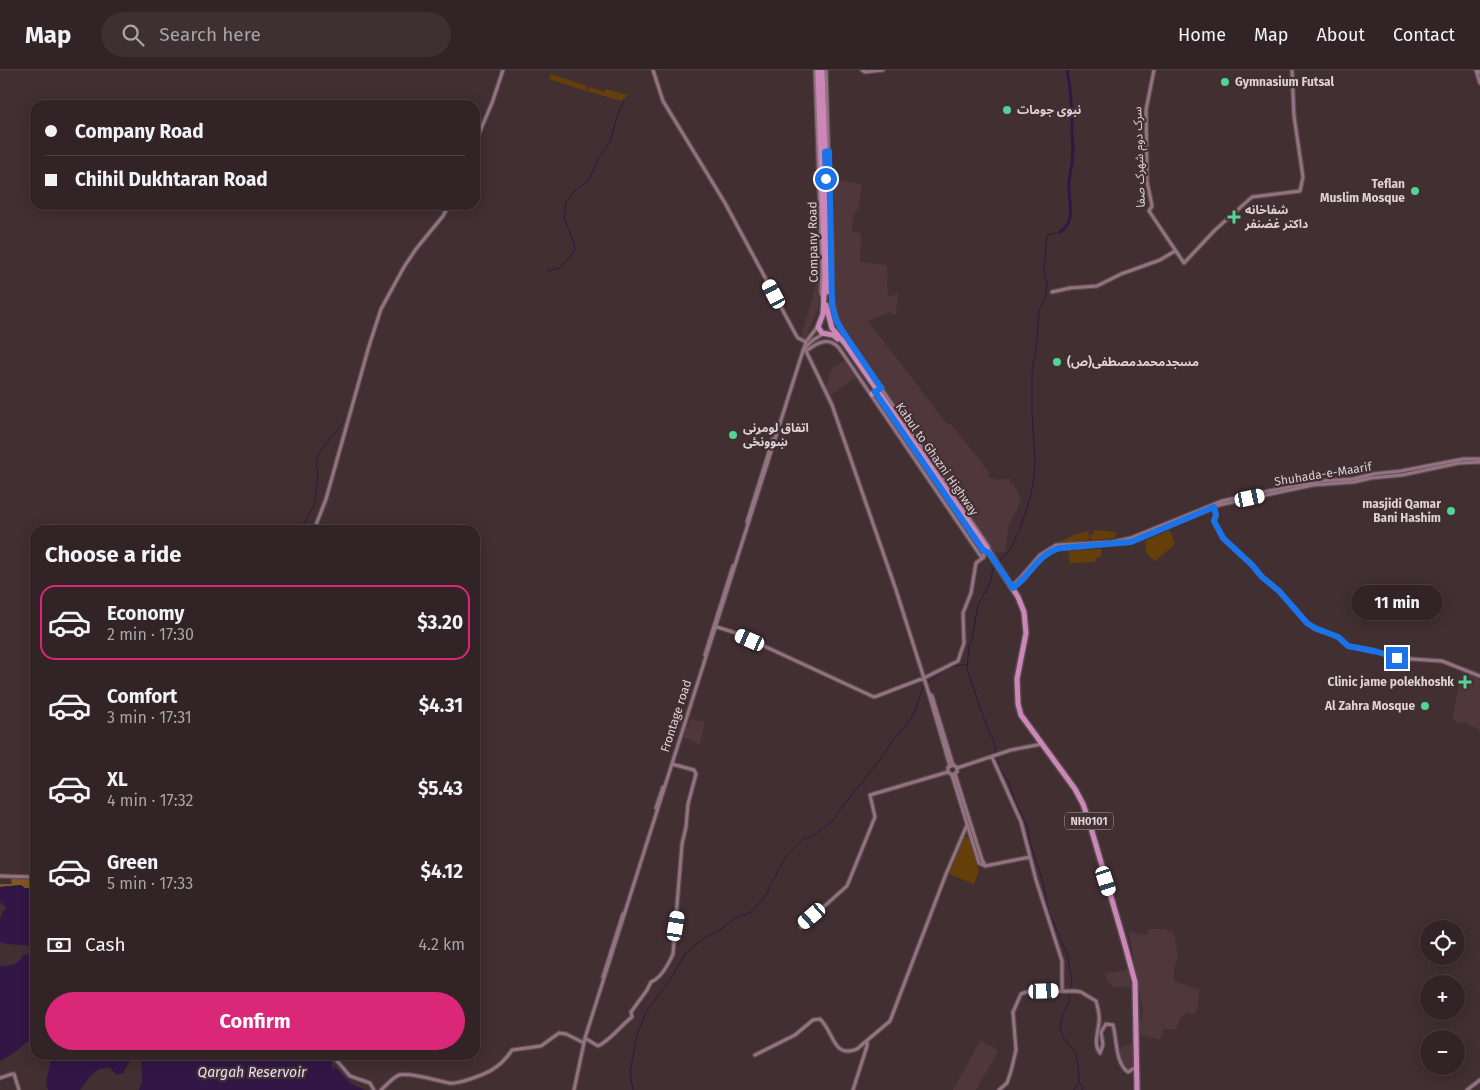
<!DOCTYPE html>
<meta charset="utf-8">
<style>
:root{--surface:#312326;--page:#3d2f32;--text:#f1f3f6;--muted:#a8a4a7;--line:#4c4043;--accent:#db2777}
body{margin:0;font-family:"Fira Sans","Noto Sans Arabic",sans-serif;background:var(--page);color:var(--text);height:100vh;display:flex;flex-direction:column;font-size:19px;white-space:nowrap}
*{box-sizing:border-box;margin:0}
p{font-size:16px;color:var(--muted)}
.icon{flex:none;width:28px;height:28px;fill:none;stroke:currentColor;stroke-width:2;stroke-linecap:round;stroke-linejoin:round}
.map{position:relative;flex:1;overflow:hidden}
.panel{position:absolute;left:30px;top:455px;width:450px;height:535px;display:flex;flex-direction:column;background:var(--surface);border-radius:15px;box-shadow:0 2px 12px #0003,0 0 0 1px var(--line)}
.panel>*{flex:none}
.banner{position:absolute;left:30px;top:30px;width:450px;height:110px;border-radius:15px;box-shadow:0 2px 12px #0003,0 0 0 1px var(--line);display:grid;align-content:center;height:110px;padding:0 15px;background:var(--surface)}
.fabs{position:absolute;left:1420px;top:850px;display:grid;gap:10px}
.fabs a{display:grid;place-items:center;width:45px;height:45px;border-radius:50%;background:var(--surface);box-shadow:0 2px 12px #0003,0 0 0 1px var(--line);font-size:25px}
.end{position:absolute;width:22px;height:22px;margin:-11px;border:6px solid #1a73e8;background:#fff;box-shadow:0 0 0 2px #fff}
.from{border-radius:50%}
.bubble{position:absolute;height:35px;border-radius:18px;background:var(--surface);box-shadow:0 2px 12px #0003,0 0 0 1px var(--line);font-size:16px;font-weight:700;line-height:35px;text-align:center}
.car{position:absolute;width:15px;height:30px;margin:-15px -8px;border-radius:6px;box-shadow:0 0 4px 1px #0007;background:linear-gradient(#fff 24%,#345 0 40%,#fff 0 76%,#345 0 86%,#fff 0)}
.banner b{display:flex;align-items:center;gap:18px;height:48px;font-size:19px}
.banner b+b{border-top:1px solid var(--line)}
.banner i{width:12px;height:12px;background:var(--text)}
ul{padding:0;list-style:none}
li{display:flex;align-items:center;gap:15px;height:75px;margin:0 10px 8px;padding:0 5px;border:2px solid transparent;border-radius:15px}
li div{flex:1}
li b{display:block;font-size:19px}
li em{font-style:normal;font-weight:700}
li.current{border-color:var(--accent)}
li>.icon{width:45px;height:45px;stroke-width:1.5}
h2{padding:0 15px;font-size:22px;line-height:60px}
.pay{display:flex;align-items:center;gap:12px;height:55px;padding:0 15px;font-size:19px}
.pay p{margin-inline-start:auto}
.action{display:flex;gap:10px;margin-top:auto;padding:10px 15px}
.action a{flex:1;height:58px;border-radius:30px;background:var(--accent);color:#fff;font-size:20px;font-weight:700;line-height:58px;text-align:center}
header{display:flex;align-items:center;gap:30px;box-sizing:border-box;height:70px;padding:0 25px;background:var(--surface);border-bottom:1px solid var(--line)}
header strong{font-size:24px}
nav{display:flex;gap:28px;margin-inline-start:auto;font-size:18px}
.search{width:350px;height:45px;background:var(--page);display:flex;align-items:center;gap:12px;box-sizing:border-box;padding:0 18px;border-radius:28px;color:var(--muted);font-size:19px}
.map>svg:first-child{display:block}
.built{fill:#50373b}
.green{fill:#643f09}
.forest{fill:#815724}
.water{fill:#321645}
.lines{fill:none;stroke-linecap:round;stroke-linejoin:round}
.stream{stroke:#321645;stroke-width:1}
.river{stroke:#321645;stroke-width:3}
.secondary-casing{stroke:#5a4b4e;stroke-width:5.5}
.highway-casing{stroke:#5a4b4e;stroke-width:8}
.secondary{stroke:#957282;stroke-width:3}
.highway{stroke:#cc86b7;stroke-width:5}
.route{stroke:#1a73e8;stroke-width:6}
.poi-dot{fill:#53d396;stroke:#412f32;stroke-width:2}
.labels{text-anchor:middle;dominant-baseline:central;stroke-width:4.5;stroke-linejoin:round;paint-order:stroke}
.shield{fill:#412f32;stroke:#afa1a3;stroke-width:1}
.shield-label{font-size:11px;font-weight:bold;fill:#ded2d4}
.poi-label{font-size:12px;font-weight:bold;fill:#ded2d4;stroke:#412f32;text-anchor:start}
.street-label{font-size:12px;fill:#ded2d4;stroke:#412f32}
.water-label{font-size:14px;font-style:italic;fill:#eddcfc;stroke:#412f32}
</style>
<header>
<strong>Map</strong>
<div class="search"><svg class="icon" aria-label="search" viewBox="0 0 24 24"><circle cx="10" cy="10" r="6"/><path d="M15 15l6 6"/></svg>Search here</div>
<nav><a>Home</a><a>Map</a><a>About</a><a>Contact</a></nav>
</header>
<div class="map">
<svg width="1480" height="1020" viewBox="0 0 1480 1020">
<rect width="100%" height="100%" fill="#412f32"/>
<!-- built -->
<path class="built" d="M 828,109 L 862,114 L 859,137 L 853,147 L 852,162 L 861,163 L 860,192 L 887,195 L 888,227 L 899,223 L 895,246 L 890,242 L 868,251 L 947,354 L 951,354 L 989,402 L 988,407 L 999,410 L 1010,408 L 1010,413 L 1015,417 L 1021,431 L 1009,454 L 1005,482 L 993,483 L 843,261 L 831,234 L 835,185 L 832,134 Z
M 818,207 L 821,208 L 818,239 L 805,270 L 801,267 Z
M 845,290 L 856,307 L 830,326 L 826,317 L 832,298 Z
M 1462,600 L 1480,608 L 1480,661 L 1464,651 L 1462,654 L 1452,649 Z
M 691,649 L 705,652 L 700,675 L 691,670 L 682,667 Z
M 1149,859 L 1165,859 L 1174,864 L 1178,886 L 1174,900 L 1174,911 L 1200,920 L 1196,944 L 1187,943 L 1181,946 L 1176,959 L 1164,959 L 1160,970 L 1138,964 L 1143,941 L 1129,862 L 1147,865 Z
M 1128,900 L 1131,916 L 1121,918 L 1112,917 L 1112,914 L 1108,912 L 1105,903 Z
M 980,971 L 999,980 L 976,1020 L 953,1020 Z
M 1134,973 L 1134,998 L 1124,1000 L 1118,979 Z"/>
<!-- green -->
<path class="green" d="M 551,4 L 587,16 L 586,21 L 549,9 Z
M 589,17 L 605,22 L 605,19 L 628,25 L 621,31 L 587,21 Z
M 1094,460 L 1116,462 L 1115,468 L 1091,470 L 1091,464 L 1094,464 Z
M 1170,460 L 1175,474 L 1155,491 C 1145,484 1145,481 1146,470 Z
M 1088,461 L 1090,467 L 1088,470 L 1057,473 L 1074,465 Z
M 1102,479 L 1100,487 L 1096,488 L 1095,492 L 1070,493 L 1068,481 Z
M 964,767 L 968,767 L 969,768 L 979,801 L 974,814 L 949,804 Z"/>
<!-- forest -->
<path class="forest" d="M 5,806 L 35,810 L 35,818 L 25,818 L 21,815 L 0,817 L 0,814 L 12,814 L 11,809 Z"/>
<!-- water -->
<path class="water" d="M 21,815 L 25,818 L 35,818 L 35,970 L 27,972 L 14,983 L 0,991 L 0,896 C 12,896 17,895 24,885 L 30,884 L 31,877 C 22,873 10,876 0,872 L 0,850 L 3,841 L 7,838 L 0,832 L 0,817 Z
M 52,985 L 133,985 L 123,1003 L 117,1005 L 110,998 C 95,996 89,1009 80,1020 L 48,1020 L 46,1013 Z
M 141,985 L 324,985 L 332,993 L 331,995 L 333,999 L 335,997 L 351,1014 L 365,1020 L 139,1020 L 142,1011 Z"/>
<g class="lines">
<!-- stream -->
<path class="stream" d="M 547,201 L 560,198 L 573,183 L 575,179 L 574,173 L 564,147 L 566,132 L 575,121 L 589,110 L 598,89 L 610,72 L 617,46 L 624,31
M 300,460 L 306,451 L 315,433 L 318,402 L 316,394 L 318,384 L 343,353
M 999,492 L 1010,480 L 1020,459 L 1031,425 L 1034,407 L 1035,392 L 1032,343 L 1032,302 L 1037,271 L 1039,241 L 1045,229 L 1047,216 L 1044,197 L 1047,167 L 1048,165 L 1060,162
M 996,495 L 993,499 L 990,513 L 978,535 L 972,569 L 969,576 L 967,599 L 986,654 L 994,672 L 999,697 L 1008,711 L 1015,731 L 1028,758 L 1029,770 L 1042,809 L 1049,842 L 1067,884 L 1072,910 L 1069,924 L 1070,932 L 1063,943 L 1060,958 L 1063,967 L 1075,982 L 1078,994 L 1079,1012 L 1074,1020
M 927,612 C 940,604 951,593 967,595
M 1079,1012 L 1083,1017 L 1082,1020
M 633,1020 L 630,1003 L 637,965 L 642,952 L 646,942 L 670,910 L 685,884 L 704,868 L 721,859 L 734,849 L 751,842 L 764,828 L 785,787 L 803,769 L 811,767 L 833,751 L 839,741 L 879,691 L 892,671 L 912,648 L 924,615"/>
<!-- river -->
<path class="river" d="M 1060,162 C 1076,152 1069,134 1069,119 C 1068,111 1071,101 1072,93 C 1074,81 1072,69 1072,58 C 1072,38 1071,20 1067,0"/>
<!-- secondary casing -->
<g class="secondary-casing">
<path id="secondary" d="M 653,0 L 663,31 L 725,133 L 796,265 L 798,268 L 806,272
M 815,0 L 822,200 L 821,222 L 823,229
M 826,0 C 828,59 829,117 832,176 C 833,206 827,235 843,262 L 989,477
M 862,0 L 865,2 L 883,0
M 1154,0 L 1146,40 L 1147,111 L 1152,136 L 1149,141 L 1184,193 L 1215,160 L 1252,127 L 1300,121 L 1303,107 L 1294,46 L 1292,0
M 1476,0 L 1480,13
M 1479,0 L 1480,3
M 475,73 L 492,33 L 503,0
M 1052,222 L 1070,218 L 1097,216 L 1121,204 L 1160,190 L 1175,181
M 804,279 L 813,270 L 823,264
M 803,280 L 806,281 L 832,335 L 896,520 L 929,624 L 950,696
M 806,281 C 817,273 828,266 839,278 L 982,488
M 1214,437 L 1216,445 L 1214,451 L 1223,468 L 1251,494 L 1262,507 L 1279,521 L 1307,553 L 1315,559 L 1339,567 L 1348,576 L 1372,580 L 1397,588 L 1442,591 L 1480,606
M 747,452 L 773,369
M 314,460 L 326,429 L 369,276 L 381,239 L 404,197 L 416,179 L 443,146 L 449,135
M 1012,516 L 1020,508 L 1040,485 L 1056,475 L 1112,472 L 1131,468 L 1222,431 L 1297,415 L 1320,411 L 1353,409 L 1373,404 L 1401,401 L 1463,389 L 1480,389
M 1013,518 L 1023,510 L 1042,488 L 1056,479 L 1131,472 L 1219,435 L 1313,415 L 1354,412 L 1371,408 L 1402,405 L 1459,393 L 1480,392
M 714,556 L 736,563 L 874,627 L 877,626 L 924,608 L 958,591 L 964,573 L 963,543 L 971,523 L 976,493 L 984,487 L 983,481
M 705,585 L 733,496
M 930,624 L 932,626 L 953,695
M 992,687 L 1021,752 L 1036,810 L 1062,891 L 1062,920
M 957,698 L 1011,680 L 1042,674
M 955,704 L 982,790 L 985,795
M 952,705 L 957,702 L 957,698 L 954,695 L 948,697 L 948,702 L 952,705 L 979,793 L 985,796 L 1030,787
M 656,738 L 663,717
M 0,806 L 35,807
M 801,857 L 847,816 L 875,747 L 870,725 L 948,702
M 603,907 L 623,844
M 585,968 L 598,976 C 611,970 620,956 632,947 L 631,942 L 647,920 L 651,912 C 661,908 669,893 673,884 L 682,774 L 686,757 L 688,734 L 696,704 L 694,700 L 672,694
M 332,985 L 350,1006 L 370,1013 L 374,1020
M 755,985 L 795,965 L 813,950 L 820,949 C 834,962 833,989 857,979 L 890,951 L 946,804 L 967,755
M 0,1008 L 12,1004 L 14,1004 L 19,1020
M 381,1020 C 387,1015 392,1008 399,1005 C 410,1002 438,1011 449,1013 C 454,1014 459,1012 464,1011 C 484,1005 500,999 512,980 L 541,976 L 559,963 L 566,964 L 584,973
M 574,1020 L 585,968 L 801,287 L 806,272 L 818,256
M 853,1020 L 867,976 L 867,971
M 999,1020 L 1007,1013 L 1011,1001 L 1016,980 L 1013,942 L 1021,924 L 1026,922 L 1075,921 L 1081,922 L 1096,931 C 1098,938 1100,945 1099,952 C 1098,963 1093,974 1100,983 L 1103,975 L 1101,962 L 1106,954 L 1113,955 C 1117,969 1115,993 1128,1002 L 1136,997
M 1467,1020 L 1480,1010"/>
</g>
<!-- highway casing -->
<g class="highway-casing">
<path id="highway" d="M 818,0 L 825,206 L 823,244 L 818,257 L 822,263 L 833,265 L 838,269
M 822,0 L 829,191 L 827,222
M 826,235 L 832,258
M 832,258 L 846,275 L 986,477 L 1018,527 L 1024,542 L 1026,563 L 1017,609 L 1018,634 L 1021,645 L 1075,719 L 1083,734 L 1089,751 L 1125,875 L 1135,912 L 1137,1020
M 872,324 L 881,318
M 948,429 L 983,480 L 989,483"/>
</g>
<!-- secondary -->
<use href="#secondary" class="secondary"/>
<!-- highway -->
<use href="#highway" class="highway"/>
</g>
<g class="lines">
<!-- route -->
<path class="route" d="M 826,109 L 825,82 L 829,81 L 832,235 L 836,250 L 843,262 L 881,318 L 875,322 L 983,480 L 989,483 L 1013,518 C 1030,506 1039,482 1061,478 L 1131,472 L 1214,437 L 1216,445 L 1214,451 L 1223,468 L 1252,495 L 1262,507 L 1279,521 L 1307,553 L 1315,558 L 1338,567 L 1348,576 L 1378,582 L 1397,588"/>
</g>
<!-- markers -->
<g class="poi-dot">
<circle cx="1225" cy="12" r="5"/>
<circle cx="1007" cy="40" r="5"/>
<circle cx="1415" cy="121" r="5"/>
<path d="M1231.5 139.5h5v5h5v5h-5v5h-5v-5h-5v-5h5z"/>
<circle cx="1057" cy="292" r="5"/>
<circle cx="733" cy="365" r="5"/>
<circle cx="1451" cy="441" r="5"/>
<path d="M1462.5 604.5h5v5h5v5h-5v5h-5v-5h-5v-5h5z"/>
<circle cx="1425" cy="636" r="5"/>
</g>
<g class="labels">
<!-- shield labels -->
<rect class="shield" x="1065" y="742.5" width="48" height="17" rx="4"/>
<g class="shield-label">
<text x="1089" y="751">NH0101</text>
</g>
<!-- poi labels -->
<g class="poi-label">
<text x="1235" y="12">Gymnasium Futsal</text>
<text x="1017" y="40">نبوی جومات</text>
<text x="1405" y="114" text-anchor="end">Teflan<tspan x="1405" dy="14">Muslim Mosque</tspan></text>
<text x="1245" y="140">شفاخانه<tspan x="1245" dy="14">داکتر غضنفر</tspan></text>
<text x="1067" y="292">مسجدمحمدمصطفی(ص)</text>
<text x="743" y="358">اتفاق لومړنی<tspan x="743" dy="14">ښوونځی</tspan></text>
<text x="1441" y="434" text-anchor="end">masjidi Qamar<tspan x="1441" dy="14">Bani Hashim</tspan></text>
<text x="1454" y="612" text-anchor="end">Clinic jame polekhoshk</text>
<text x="1415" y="636" text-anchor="end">Al Zahra Mosque</text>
</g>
<!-- street labels -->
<g class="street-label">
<text transform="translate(1139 87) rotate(-92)">سرک دوم شهرک صفا</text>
<text transform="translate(813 172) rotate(-91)">Company Road</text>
<text transform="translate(937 389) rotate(55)">Kabul to Ghazni Highway</text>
<text transform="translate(1323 404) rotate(-9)">Shuhada-e-Maarif</text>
<text transform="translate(676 646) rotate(-72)">Frontage road</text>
</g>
<!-- water labels -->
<g class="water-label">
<text x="252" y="1002">Qargah Reservoir</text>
</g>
</g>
</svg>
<div class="fabs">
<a><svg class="icon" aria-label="locate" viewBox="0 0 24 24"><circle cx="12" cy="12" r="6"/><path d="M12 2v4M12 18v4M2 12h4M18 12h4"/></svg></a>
<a>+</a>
<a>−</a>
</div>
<i class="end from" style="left:826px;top:109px"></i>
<i class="end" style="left:1397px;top:588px"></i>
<div class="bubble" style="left:1351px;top:515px;width:92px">11 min</div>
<i class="car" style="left:774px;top:224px;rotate:332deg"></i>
<i class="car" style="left:1250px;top:428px;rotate:78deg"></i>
<i class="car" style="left:750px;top:570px;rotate:294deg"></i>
<i class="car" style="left:1106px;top:811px;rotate:162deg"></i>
<i class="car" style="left:812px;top:846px;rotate:229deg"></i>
<i class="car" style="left:676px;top:856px;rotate:9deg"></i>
<i class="car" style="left:1044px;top:921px;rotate:88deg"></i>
<div class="banner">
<b><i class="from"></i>Company Road</b>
<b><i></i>Chihil Dukhtaran Road</b>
</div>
<section class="panel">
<h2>Choose a ride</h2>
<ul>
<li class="current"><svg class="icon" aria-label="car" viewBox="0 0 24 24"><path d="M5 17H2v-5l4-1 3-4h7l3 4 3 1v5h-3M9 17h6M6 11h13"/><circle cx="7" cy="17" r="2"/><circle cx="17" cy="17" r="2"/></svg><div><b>Economy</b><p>2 min · 17:30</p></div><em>$3.20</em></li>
<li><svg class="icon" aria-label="car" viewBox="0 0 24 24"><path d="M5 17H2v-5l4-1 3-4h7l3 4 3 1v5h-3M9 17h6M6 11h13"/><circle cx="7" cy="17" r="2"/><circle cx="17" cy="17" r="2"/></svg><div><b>Comfort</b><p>3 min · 17:31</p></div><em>$4.31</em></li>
<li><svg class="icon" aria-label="car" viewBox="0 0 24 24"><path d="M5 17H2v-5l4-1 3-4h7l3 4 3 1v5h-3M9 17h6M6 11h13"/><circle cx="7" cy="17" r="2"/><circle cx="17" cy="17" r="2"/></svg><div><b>XL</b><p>4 min · 17:32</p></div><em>$5.43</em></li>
<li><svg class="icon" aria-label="car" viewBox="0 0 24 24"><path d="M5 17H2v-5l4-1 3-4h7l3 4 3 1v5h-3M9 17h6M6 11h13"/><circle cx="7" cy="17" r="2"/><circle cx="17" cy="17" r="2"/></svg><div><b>Green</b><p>5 min · 17:33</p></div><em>$4.12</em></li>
</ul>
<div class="pay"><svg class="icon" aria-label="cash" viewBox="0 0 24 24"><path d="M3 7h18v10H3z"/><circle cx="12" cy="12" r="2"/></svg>Cash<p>4.2 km</p></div>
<div class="action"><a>Confirm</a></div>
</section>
</div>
